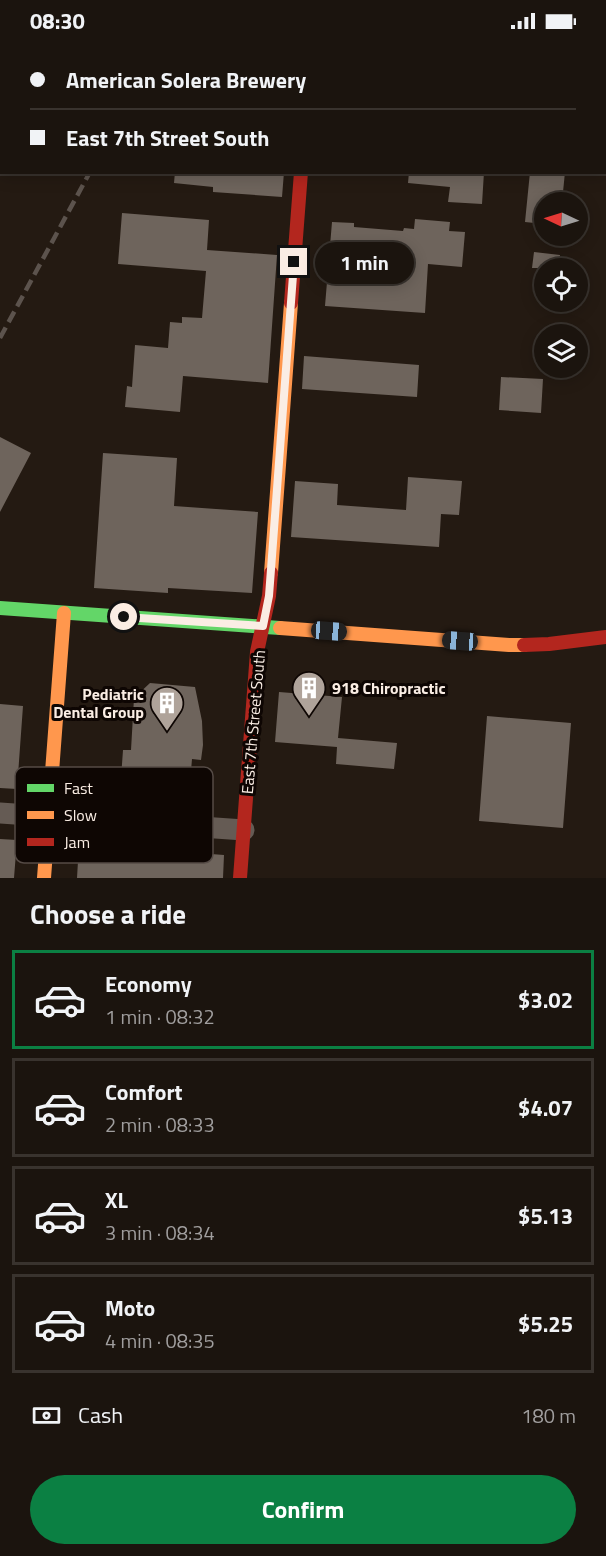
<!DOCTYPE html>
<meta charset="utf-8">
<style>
:root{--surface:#1b140e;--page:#28211c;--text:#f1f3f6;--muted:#a09e9e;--line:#39332e;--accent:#0b8043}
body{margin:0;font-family:"Titillium Web",sans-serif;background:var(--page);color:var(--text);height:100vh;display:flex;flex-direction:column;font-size:22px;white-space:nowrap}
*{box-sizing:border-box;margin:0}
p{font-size:20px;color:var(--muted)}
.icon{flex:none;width:33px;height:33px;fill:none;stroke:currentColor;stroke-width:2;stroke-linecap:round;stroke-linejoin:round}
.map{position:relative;height:836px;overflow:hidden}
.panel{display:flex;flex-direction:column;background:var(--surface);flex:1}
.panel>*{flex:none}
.banner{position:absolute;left:0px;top:0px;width:606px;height:132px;box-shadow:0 3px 15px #0003,0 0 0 2px var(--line);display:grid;align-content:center;height:132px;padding:0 30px;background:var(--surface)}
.needle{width:39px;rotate:274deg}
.tools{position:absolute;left:534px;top:150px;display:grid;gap:12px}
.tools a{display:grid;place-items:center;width:54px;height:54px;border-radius:50%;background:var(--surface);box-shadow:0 3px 15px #0003,0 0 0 2px var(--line);font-size:30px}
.end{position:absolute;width:27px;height:27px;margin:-14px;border:8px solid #faede4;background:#111;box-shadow:0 0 0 3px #111}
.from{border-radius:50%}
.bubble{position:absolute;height:42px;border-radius:21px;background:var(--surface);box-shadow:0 3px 15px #0003,0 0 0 2px var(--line);font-size:20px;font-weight:700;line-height:42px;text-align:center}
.car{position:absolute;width:18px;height:36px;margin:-18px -9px;border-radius:8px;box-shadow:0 0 4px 2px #0007;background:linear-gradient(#222 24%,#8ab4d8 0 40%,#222 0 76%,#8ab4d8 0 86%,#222 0)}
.banner b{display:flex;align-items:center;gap:21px;height:57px;font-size:22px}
.banner b+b{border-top:2px solid var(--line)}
.banner i{width:15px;height:15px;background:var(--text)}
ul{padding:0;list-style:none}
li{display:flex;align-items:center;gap:18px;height:99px;margin:0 12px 9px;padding:0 18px;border:3px solid var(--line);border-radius:0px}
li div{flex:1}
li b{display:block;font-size:22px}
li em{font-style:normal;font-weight:700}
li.active{border-color:var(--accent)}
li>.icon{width:54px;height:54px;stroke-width:1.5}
h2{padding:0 30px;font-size:27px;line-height:72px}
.pay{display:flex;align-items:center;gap:15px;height:66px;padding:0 30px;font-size:22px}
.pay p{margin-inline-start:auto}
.cta{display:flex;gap:12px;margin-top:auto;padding:12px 30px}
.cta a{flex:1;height:69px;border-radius:36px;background:var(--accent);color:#fff;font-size:24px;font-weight:700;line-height:69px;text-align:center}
.status{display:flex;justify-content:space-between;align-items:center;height:42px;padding:0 30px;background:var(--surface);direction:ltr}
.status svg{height:16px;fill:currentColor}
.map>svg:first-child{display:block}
.building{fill:#6e645c}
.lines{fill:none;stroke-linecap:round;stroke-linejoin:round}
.street{stroke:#655b54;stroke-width:21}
.fast{stroke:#63d668;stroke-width:14}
.slow{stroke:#ff974d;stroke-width:14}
.jam{stroke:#b3261e;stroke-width:14}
.rail{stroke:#5c534d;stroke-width:4.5;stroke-dasharray:12 6;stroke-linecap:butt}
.route{stroke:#faede4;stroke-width:8}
.labels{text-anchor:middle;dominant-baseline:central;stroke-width:6;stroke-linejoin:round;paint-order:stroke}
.poi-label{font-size:16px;font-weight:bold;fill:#faede4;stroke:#0e0603;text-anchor:start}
.street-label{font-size:16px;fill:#faede4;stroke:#0e0603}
.key{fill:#0e0603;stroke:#554b46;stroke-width:1.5}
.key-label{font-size:16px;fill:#faede4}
</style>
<div class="status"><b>08:30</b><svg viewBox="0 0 49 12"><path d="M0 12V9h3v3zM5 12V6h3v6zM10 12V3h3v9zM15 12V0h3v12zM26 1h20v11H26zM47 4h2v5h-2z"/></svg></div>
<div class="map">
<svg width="606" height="836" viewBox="0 0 606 836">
<rect width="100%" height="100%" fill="#241a12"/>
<!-- building -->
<path class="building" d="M 175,130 L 284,130 L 282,155 L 213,150 L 213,145 L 174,141 Z
M 409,130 L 484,130 L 482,162 L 448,160 L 450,145 L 408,141 Z
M 530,130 L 565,130 L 562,160 L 544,160 L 544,182 L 525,180 Z
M 122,171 L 209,178 L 207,208 L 277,213 L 268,341 L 183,334 L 180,370 L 125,365 L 127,344 L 132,345 L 135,303 L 168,306 L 170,280 L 182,281 L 182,275 L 202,276 L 206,229 L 118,222 Z
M 415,177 L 450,180 L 449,189 L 465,190 L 462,225 L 428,222 L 425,271 L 325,264 L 332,180 L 354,181 L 354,185 L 403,189 L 404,186 L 414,187 Z
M 534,210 L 560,213 L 559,226 L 532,226 Z
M 304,314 L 419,323 L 417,355 L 302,347 Z
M 501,335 L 543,337 L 541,371 L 499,368 Z
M 0,395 L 31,411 L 0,470 Z
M 103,411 L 177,416 L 174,464 L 258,470 L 252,551 L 168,546 L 168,551 L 94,546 Z
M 408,435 L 462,439 L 459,473 L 441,472 L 439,505 L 291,495 L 295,439 L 338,442 L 337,463 L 406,468 Z
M 150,641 L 195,645 L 202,679 L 203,703 L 201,718 L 192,717 L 190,741 L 121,736 L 123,708 L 131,708 L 134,656 Z
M 279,650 L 342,655 L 338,696 L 397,701 L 394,727 L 336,722 L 337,705 L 275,700 Z
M 0,662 L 23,664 L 17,747 L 0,746 Z
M 487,674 L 571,681 L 563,786 L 479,779 Z
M 0,797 L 17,798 L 14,836 L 0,836 Z
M 79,802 L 224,813 L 223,836 L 77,836 Z"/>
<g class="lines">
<!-- street -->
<path class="street" d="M 511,0 L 531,2
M 311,2 L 311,0
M 575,2 L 576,0
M 604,7 L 606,7
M 0,771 L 244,788"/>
<!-- fast -->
<path class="fast" d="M 0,566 L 280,586"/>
<!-- slow -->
<path class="slow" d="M 271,531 L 291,261
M 280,586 L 509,603 L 524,603
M 44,836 L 64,571"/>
<!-- jam -->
<path class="jam" d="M 291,261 L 301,130
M 524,603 L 549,602 L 606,595
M 240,836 L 257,610 L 269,554 L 271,531"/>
<!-- rail -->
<path class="rail" d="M 157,2 L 158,0
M 0,296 L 90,130"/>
</g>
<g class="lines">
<!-- route -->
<path class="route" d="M 124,575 L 263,584 L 269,554 L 294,220"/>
</g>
<!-- icons -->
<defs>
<g id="building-pin" transform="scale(1.725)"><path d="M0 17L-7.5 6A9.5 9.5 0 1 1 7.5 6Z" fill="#afa39a" stroke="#0e0603"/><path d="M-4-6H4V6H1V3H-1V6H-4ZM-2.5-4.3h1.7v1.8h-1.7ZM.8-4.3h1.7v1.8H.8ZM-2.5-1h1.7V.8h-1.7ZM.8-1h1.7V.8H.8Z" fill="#fff"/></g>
</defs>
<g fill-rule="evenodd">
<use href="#building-pin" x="309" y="646"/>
<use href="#building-pin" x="167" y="661"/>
</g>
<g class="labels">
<!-- poi labels -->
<g class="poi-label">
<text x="332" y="646">918 Chiropractic</text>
<text x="144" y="652" text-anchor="end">Pediatric<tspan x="144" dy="18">Dental Group</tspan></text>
</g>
<!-- street labels -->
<g class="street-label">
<text transform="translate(253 680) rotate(-85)">East 7th Street South</text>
</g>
</g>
<!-- legend -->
<rect x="15" y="725" width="198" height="96" rx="9" class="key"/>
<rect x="27" y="742" width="27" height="8" fill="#63d668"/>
<rect x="27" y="769" width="27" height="8" fill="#ff974d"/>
<rect x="27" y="796" width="27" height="8" fill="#b3261e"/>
<g class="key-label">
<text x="64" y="752">Fast</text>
<text x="64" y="779">Slow</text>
<text x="64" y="806">Jam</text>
</g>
</svg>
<div class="tools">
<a><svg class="needle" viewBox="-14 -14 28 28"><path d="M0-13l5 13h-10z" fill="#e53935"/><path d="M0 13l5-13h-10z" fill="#a09e9e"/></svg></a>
<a><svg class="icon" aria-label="locate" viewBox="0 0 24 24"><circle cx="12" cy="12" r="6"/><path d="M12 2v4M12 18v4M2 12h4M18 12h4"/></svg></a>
<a><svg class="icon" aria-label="layers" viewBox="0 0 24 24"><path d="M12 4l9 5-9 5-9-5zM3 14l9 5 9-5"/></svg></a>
</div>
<i class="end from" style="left:124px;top:575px"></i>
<i class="end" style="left:294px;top:220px"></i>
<div class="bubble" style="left:315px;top:200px;width:99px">1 min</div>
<i class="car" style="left:329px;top:589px;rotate:94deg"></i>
<i class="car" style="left:460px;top:599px;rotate:274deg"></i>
<div class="banner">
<b><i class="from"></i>American Solera Brewery</b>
<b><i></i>East 7th Street South</b>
</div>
</div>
<section class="panel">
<h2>Choose a ride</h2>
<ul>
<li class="active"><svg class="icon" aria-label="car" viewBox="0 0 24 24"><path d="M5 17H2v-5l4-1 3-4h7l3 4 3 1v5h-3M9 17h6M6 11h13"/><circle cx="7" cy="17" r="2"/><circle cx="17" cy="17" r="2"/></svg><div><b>Economy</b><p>1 min · 08:32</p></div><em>$3.02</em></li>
<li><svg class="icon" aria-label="car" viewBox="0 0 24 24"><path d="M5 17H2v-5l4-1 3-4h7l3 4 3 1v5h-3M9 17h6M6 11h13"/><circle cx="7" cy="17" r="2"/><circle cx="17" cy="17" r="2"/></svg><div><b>Comfort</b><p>2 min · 08:33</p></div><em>$4.07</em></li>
<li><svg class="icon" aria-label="car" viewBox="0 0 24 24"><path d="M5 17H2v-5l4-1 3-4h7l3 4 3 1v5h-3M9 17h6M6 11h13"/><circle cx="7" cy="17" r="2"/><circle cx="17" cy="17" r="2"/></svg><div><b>XL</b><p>3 min · 08:34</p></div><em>$5.13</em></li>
<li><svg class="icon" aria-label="car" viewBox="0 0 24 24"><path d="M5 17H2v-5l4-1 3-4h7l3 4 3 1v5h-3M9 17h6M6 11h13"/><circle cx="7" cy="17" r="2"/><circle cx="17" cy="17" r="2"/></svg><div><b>Moto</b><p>4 min · 08:35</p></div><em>$5.25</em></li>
</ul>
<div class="pay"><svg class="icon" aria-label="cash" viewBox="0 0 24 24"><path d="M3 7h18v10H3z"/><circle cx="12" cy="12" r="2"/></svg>Cash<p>180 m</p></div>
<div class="cta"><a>Confirm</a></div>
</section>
